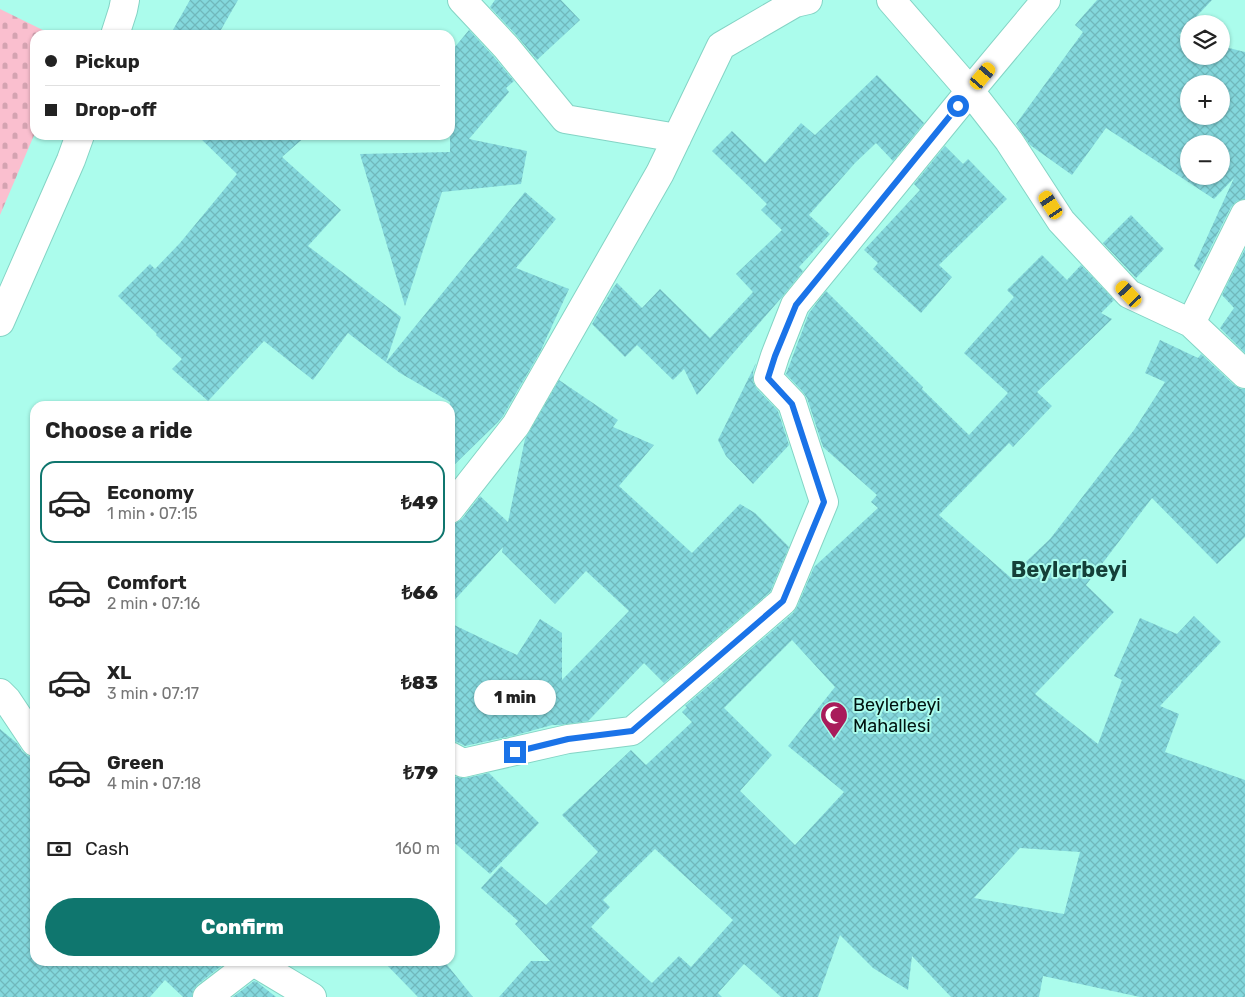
<!DOCTYPE html>
<meta charset="utf-8">
<style>
:root{--surface:#fff;--page:#f2f2f2;--text:#222;--muted:#767676;--line:#e0e0e0;--accent:#0f766e}
body{margin:0;font-family:Rubik,sans-serif;background:var(--page);color:var(--text);height:100vh;display:flex;flex-direction:column;font-size:19px;white-space:nowrap}
*{box-sizing:border-box;margin:0}
p{font-size:16px;color:var(--muted)}
.icon{flex:none;width:28px;height:28px;fill:none;stroke:currentColor;stroke-width:2;stroke-linecap:round;stroke-linejoin:round}
.map{position:relative;flex:1;overflow:hidden}
.details{position:absolute;left:30px;top:401px;width:425px;height:565px;display:flex;flex-direction:column;background:var(--surface);border-radius:15px;box-shadow:0 1px 4px #0004}
.details>*{flex:none}
.banner{position:absolute;left:30px;top:30px;width:425px;height:110px;border-radius:15px;box-shadow:0 1px 4px #0004;display:grid;align-content:center;height:110px;padding:0 15px;background:var(--surface)}
.tools{position:absolute;left:1180px;top:15px;display:grid;gap:10px}
.tools a{display:grid;place-items:center;width:50px;height:50px;border-radius:50%;background:var(--surface);box-shadow:0 1px 4px #0004;font-size:25px}
.end{position:absolute;width:22px;height:22px;margin:-11px;border:6px solid #1a73e8;background:#fff;box-shadow:0 0 0 2px #fff}
.from{border-radius:50%}
.bubble{position:absolute;height:35px;border-radius:18px;background:var(--surface);box-shadow:0 1px 4px #0004;font-size:16px;font-weight:800;line-height:35px;text-align:center}
.car{position:absolute;width:15px;height:30px;margin:-15px -8px;border-radius:6px;box-shadow:0 0 4px 1px #0007;background:linear-gradient(#f5c518 24%,#345 0 40%,#f5c518 0 76%,#345 0 86%,#f5c518 0)}
.banner b{display:flex;align-items:center;gap:18px;height:48px;font-size:19px}
.banner b+b{border-top:1px solid var(--line)}
.banner i{width:12px;height:12px;background:var(--text)}
ul{padding:0;list-style:none}
li{display:flex;align-items:center;gap:15px;height:82px;margin:0 10px 8px;padding:0 5px;border:2px solid transparent;border-radius:15px}
li div{flex:1}
li b{display:block;font-size:19px}
li em{font-style:normal;font-weight:800}
li.current{border-color:var(--accent)}
li>.icon{width:45px;height:45px;stroke-width:1.5}
h2{padding:0 15px;font-size:22px;line-height:60px}
.pay{display:flex;align-items:center;gap:12px;height:55px;padding:0 15px;font-size:19px}
.pay p{margin-inline-start:auto}
.action{display:flex;gap:10px;margin-top:auto;padding:10px 15px}
.action a{flex:1;height:58px;border-radius:30px;background:var(--accent);color:#fff;font-size:20px;font-weight:800;line-height:58px;text-align:center}
.map>svg:first-child{display:block}
.cemetery{fill:url(#cemetery-stones)}
.building{fill:url(#building-cross-hatch);fill-rule:evenodd}
.lines{fill:none;stroke-linecap:round;stroke-linejoin:round}
.minor-casing{stroke:#84d4c5;stroke-width:30}
.minor{stroke:#fff;stroke-width:28}
.route{stroke:#1a73e8;stroke-width:6}
.labels{text-anchor:middle;dominant-baseline:central;stroke-width:4;stroke-linejoin:round;paint-order:stroke}
.poi-label{font-size:18px;fill:#00130f;stroke:#abfcec;text-anchor:start}
.district-label{font-size:22px;font-weight:bold;fill:#143f38;stroke:#abfcec}
</style>
<div class="map">
<svg width="1245" height="997" viewBox="0 0 1245 997">
<defs>
<pattern id="cemetery-stones" width="16" height="16" patternUnits="userSpaceOnUse" patternTransform="scale(1.25)"><rect width="16" height="16" fill="#fabfcf"/><path d="M2 7V4a2 2 0 0 1 4 0v3zM10 15v-3a2 2 0 0 1 4 0v3z" fill="#d4a3b1"/></pattern>
<pattern id="building-cross-hatch" width="8" height="8" patternUnits="userSpaceOnUse" patternTransform="scale(1.25)"><rect width="8" height="8" fill="#84d8dd"/><path d="M0 0l8 8M0 8l8-8" fill="none" stroke="#70b8bc"/></pattern>
</defs>
<rect width="100%" height="100%" fill="#abfcec"/>
<!-- cemetery -->
<path class="cemetery" d="M 0,9 L 53,35 L 35,35 L 35,133 L 0,215 Z"/>
<!-- building -->
<path class="building" d="M 190,0 L 238,0 L 218,35 L 170,35 Z
M 495,0 L 561,0 L 580,20 L 537,60 L 517,36 L 490,7 Z
M 1097,0 L 1212,0 L 1179,35 L 1189,38 L 1189,56 L 1221,56 L 1221,46 L 1245,52 L 1245,199 L 1237,201 L 1231,207 L 1199,271 L 1194,266 L 1234,178 L 1214,199 L 1106,128 L 1072,175 L 1030,145 L 1016,124 L 1083,32 L 1075,25 ZM 1189,84 L 1221,84 L 1221,116 L 1189,116 ZM 1189,144 L 1221,144 L 1221,176 L 1189,176 Z
M 469,30 L 494,57 L 514,81 L 506,88 L 509,92 L 469,139 L 527,151 L 521,184 L 442,192 L 405,306 L 360,154 L 450,152 L 450,53 Z
M 877,75 L 924,123 L 893,161 L 876,143 L 855,163 L 809,215 L 830,234 L 799,267 L 803,271 L 782,297 L 697,395 L 684,369 L 673,380 L 637,345 L 625,357 L 592,324 L 613,288 L 617,283 L 642,308 L 660,289 L 710,338 L 753,292 L 736,274 L 782,230 L 761,210 L 767,204 L 712,151 L 732,131 L 765,163 L 801,123 L 815,135 Z
M 197,135 L 307,135 L 282,157 L 341,210 L 308,246 L 401,317 L 386,362 L 525,192 L 556,219 L 516,268 L 569,289 L 540,352 L 503,416 L 498,422 L 450,469 L 450,402 L 400,373 L 348,333 L 313,380 L 264,341 L 208,401 L 172,369 L 182,359 L 156,335 L 157,334 L 118,296 L 150,264 L 155,269 L 180,243 L 237,174 Z
M 945,146 L 963,164 L 968,159 L 1007,199 L 939,265 L 952,277 L 921,313 L 873,269 L 878,263 L 864,250 L 920,190 L 914,184 Z
M 1131,215 L 1164,249 L 1136,278 L 1103,243 Z
M 1245,249 L 1245,353 L 1220,328 L 1234,308 L 1222,295 Z
M 1042,255 L 1067,280 L 1081,265 L 1114,300 L 1101,313 L 1112,319 L 1037,392 L 1052,406 L 1013,447 L 1009,443 L 939,515 L 1010,577 L 1050,539 L 1134,430 L 1165,382 L 1145,373 L 1160,340 L 1198,358 L 1201,354 L 1234,385 L 1241,389 L 1245,389 L 1245,537 L 1217,564 L 1152,498 L 1086,585 L 1114,612 L 1035,694 L 1098,744 L 1122,680 L 1114,676 L 1140,618 L 1177,634 L 1194,616 L 1221,642 L 1160,706 L 1179,714 L 1165,752 L 1245,780 L 1245,997 L 1140,997 L 1043,976 L 1039,997 L 951,997 L 912,956 L 908,990 L 873,968 L 840,935 L 818,997 L 781,997 L 744,964 L 718,993 L 722,997 L 499,997 L 531,961 L 550,961 L 515,924 L 518,921 L 481,888 L 501,866 L 546,905 L 598,852 L 562,815 L 631,750 L 646,765 L 692,722 L 682,712 L 687,707 L 685,706 L 793,613 L 797,607 L 814,567 L 878,508 L 871,502 L 877,495 L 823,447 L 807,398 L 803,392 L 786,374 L 809,313 L 826,291 L 923,387 L 922,389 L 969,435 L 1008,393 L 964,353 L 1014,297 L 1007,290 ZM 792,640 L 835,687 L 788,746 L 844,792 L 795,845 L 740,791 L 772,755 L 724,708 ZM 1020,848 L 1080,852 L 1064,914 L 974,898 ZM 655,849 L 733,920 L 691,967 L 679,956 L 652,983 L 591,927 L 610,907 L 603,900 Z
M 756,363 L 753,373 L 753,382 L 757,389 L 778,411 L 789,445 L 753,484 L 726,456 L 718,440 Z
M 559,380 L 618,420 L 613,427 L 654,445 L 619,486 L 692,553 L 740,504 L 755,513 L 789,547 L 770,592 L 664,683 L 644,663 L 588,721 L 560,725 L 552,725 L 516,735 L 465,746 L 457,742 L 450,740 L 450,623 L 517,655 L 540,619 L 562,633 L 562,680 L 629,611 L 586,571 L 555,604 L 502,552 L 503,547 L 450,605 L 450,524 L 456,523 L 462,519 L 480,496 L 508,522 L 525,439 Z
M 0,729 L 18,744 L 22,751 L 28,756 L 32,757 L 35,759 L 35,961 L 228,961 L 197,985 L 193,991 L 192,997 L 183,997 L 165,980 L 150,997 L 0,997 Z
M 489,773 L 539,823 L 490,874 L 450,839 L 450,774 L 456,777 L 466,778 Z
M 383,961 L 444,961 L 473,997 L 418,997 Z
M 254,981 L 257,982 L 276,997 L 233,997 Z"/>
<g class="lines">
<!-- minor casing -->
<g class="minor-casing">
<path id="minor" d="M 462,0 L 506,47 L 565,119 L 677,138
M 891,0 L 970,91 L 1009,141 L 1061,221 L 1129,294 L 1191,323 L 1245,374
M 115,35 L 123,10 L 125,0
M 0,322 L 71,160 L 80,135
M 1191,323 L 1245,214
M 450,509 L 516,425 L 660,173 L 721,46 L 795,3 L 808,0
M 0,693 L 7,700 L 35,742
M 450,756 L 463,763 L 568,739 L 632,731 L 783,601 L 824,502 L 792,403 L 768,378 L 775,356 L 795,305 L 970,91 L 1046,0
M 252,961 L 312,997
M 207,997 L 254,961"/>
</g>
<!-- minor -->
<use href="#minor" class="minor"/>
</g>
<g class="lines">
<!-- route -->
<path class="route" d="M 515,752 L 568,739 L 632,731 L 783,601 L 824,502 L 792,404 L 768,378 L 775,356 L 796,305 L 958,106"/>
</g>
<!-- icons -->
<defs>
<g id="mosque-pin" transform="scale(1.4375)"><path d="M0 17L-7.5 6A9.5 9.5 0 1 1 7.5 6Z" fill="#a91b5a" stroke="#abfcec"/><path d="M3.5-4.9A6 6 0 1 0 3.5 4.9A5 5 0 1 1 3.5-4.9Z" fill="#fff"/></g>
</defs>
<g fill-rule="evenodd">
<use href="#mosque-pin" x="834" y="715"/>
</g>
<g class="labels">
<!-- poi labels -->
<g class="poi-label">
<text x="853" y="705">Beylerbeyi<tspan x="853" dy="21">Mahallesi</tspan></text>
</g>
<!-- district labels -->
<g class="district-label">
<text x="1069" y="569">Beylerbeyi</text>
</g>
</g>
</svg>
<div class="tools">
<a><svg class="icon" aria-label="layers" viewBox="0 0 24 24"><path d="M12 4l9 5-9 5-9-5zM3 14l9 5 9-5"/></svg></a>
<a>+</a>
<a>−</a>
</div>
<i class="end from" style="left:958px;top:106px"></i>
<i class="end" style="left:515px;top:752px"></i>
<div class="bubble" style="left:474px;top:680px;width:82px">1 min</div>
<i class="car" style="left:983px;top:76px;rotate:40deg"></i>
<i class="car" style="left:1051px;top:205px;rotate:327deg"></i>
<i class="car" style="left:1129px;top:294px;rotate:317deg"></i>
<div class="banner">
<b><i class="from"></i>Pickup</b>
<b><i></i>Drop-off</b>
</div>
<section class="details">
<h2>Choose a ride</h2>
<ul>
<li class="current"><svg class="icon" aria-label="car" viewBox="0 0 24 24"><path d="M5 17H2v-5l4-1 3-4h7l3 4 3 1v5h-3M9 17h6M6 11h13"/><circle cx="7" cy="17" r="2"/><circle cx="17" cy="17" r="2"/></svg><div><b>Economy</b><p>1 min · 07:15</p></div><em>₺49</em></li>
<li><svg class="icon" aria-label="car" viewBox="0 0 24 24"><path d="M5 17H2v-5l4-1 3-4h7l3 4 3 1v5h-3M9 17h6M6 11h13"/><circle cx="7" cy="17" r="2"/><circle cx="17" cy="17" r="2"/></svg><div><b>Comfort</b><p>2 min · 07:16</p></div><em>₺66</em></li>
<li><svg class="icon" aria-label="car" viewBox="0 0 24 24"><path d="M5 17H2v-5l4-1 3-4h7l3 4 3 1v5h-3M9 17h6M6 11h13"/><circle cx="7" cy="17" r="2"/><circle cx="17" cy="17" r="2"/></svg><div><b>XL</b><p>3 min · 07:17</p></div><em>₺83</em></li>
<li><svg class="icon" aria-label="car" viewBox="0 0 24 24"><path d="M5 17H2v-5l4-1 3-4h7l3 4 3 1v5h-3M9 17h6M6 11h13"/><circle cx="7" cy="17" r="2"/><circle cx="17" cy="17" r="2"/></svg><div><b>Green</b><p>4 min · 07:18</p></div><em>₺79</em></li>
</ul>
<div class="pay"><svg class="icon" aria-label="cash" viewBox="0 0 24 24"><path d="M3 7h18v10H3z"/><circle cx="12" cy="12" r="2"/></svg>Cash<p>160 m</p></div>
<div class="action"><a>Confirm</a></div>
</section>
</div>
